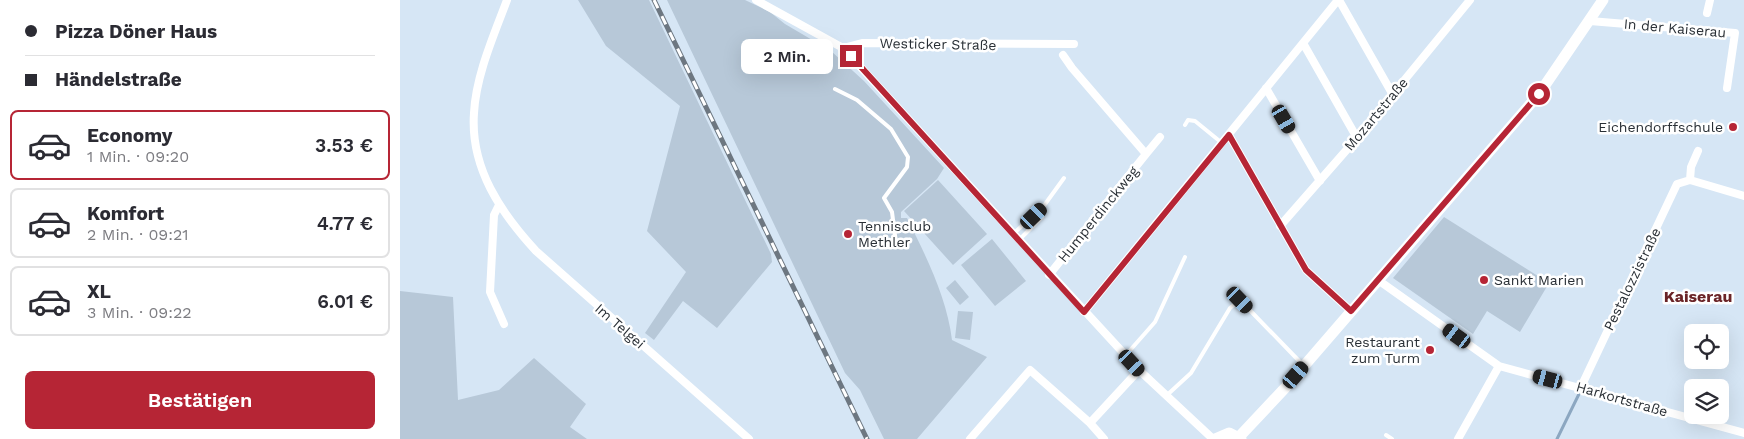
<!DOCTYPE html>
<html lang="de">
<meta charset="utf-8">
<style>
:root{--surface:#fff;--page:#f7f7f7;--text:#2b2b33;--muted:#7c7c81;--line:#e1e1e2;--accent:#b62535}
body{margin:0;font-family:"Work Sans",sans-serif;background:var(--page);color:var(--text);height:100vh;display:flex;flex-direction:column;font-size:19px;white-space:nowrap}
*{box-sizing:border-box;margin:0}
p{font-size:16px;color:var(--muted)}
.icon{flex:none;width:28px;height:28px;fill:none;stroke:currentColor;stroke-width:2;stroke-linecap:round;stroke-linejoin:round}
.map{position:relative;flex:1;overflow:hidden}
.panel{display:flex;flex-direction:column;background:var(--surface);width:400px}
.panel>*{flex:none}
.top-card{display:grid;align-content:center;height:110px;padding:0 25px;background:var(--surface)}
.buttons{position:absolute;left:1284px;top:324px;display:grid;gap:10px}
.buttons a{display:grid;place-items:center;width:45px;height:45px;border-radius:8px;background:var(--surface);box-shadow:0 5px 20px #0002;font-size:25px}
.end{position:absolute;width:22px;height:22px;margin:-11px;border:6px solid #b62535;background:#fff;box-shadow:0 0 0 2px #fff}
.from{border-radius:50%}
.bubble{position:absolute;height:35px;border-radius:8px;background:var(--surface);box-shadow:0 5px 20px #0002;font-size:16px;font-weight:600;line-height:35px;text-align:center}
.car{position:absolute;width:15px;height:30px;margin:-15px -8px;border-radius:6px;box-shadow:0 0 4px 1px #0007;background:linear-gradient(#222 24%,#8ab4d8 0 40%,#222 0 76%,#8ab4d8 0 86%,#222 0)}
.top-card b{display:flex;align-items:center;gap:18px;height:48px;font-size:19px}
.top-card b+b{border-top:1px solid var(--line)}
.top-card i{width:12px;height:12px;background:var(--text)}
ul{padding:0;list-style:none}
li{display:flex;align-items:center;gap:15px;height:70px;margin:0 10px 8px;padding:0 15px;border:2px solid var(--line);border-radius:8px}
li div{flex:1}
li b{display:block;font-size:19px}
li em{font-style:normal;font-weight:600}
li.selected{border-color:var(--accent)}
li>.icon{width:45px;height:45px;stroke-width:1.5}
.primary-button{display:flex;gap:10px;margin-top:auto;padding:10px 25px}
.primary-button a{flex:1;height:58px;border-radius:8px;background:var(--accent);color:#fff;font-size:20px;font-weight:600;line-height:58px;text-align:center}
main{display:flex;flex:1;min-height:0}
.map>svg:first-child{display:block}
.green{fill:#b7c8d8}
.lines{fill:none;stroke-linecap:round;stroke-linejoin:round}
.stream{stroke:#8ca7c1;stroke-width:3}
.service{stroke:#fff;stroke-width:4}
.minor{stroke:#fff;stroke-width:8}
.secondary{stroke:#fff;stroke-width:11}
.rail-casing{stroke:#6d7781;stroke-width:5}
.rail{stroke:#fff;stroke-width:3;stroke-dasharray:9;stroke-linecap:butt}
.route{stroke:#b62535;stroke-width:6}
.poi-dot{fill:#b62535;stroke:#fff;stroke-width:2}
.labels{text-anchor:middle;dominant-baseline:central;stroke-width:5;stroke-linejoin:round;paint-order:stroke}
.street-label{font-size:14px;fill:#292f35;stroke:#fff}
.poi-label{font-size:14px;fill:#292f35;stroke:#fff;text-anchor:end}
.quarter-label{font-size:16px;font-weight:bold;fill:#6a2427;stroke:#fff}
</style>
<main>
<section class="panel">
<div class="top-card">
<b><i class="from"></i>Pizza Döner Haus</b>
<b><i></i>Händelstraße</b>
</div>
<ul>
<li class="selected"><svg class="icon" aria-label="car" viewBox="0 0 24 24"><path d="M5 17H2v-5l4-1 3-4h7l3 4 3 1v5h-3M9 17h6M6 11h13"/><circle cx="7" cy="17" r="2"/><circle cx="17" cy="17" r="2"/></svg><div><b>Economy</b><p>1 Min. · 09:20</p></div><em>3.53 €</em></li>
<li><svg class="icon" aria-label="car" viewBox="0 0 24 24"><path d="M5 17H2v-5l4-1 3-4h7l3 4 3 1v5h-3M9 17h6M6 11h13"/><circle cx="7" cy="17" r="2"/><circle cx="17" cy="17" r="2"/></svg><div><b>Komfort</b><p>2 Min. · 09:21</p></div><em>4.77 €</em></li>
<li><svg class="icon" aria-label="car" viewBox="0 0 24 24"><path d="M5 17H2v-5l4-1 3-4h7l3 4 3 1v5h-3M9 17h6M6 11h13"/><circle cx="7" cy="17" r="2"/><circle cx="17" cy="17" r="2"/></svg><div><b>XL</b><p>3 Min. · 09:22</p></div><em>6.01 €</em></li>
</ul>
<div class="primary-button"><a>Bestätigen</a></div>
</section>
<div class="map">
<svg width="1344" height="439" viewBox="0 0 1344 439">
<rect width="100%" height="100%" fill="#d6e6f5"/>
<!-- green -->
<path class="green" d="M 178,0 L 249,0 L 371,254 L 372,262 L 317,328 L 283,301 L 254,340 L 245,333 L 286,272 L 247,231 L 280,106 L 206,46 Z
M 267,0 L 345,0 L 370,12 L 385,24 L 431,51 L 464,81 L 544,168 L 537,179 L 501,212 L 501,218 L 507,218 C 526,256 547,298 552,340 L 587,357 L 517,439 L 484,439 L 460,390 L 445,373 Z
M 538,180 L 587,234 L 553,265 L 504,211 Z
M 1044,217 L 1149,283 L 1120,332 L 1087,311 L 1073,334 L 993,278 Z
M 592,239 L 626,281 L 595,306 L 561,265 Z
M 555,280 L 569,297 L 560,305 L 546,288 Z
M 0,291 L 53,297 L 58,400 L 99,390 L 134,358 L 186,404 L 170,427 L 187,439 L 0,439 Z
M 558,311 L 573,312 L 570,340 L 555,338 Z"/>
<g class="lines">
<!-- stream -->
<path class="stream" d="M 1157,439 L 1179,394"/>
<!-- service -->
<path class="service" d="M 435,89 L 457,100 L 491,129 L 508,157 L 507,167 L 484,198 L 492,212 L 496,243
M 785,125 L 788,120 L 795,121 L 822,143
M 614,233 L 643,207 L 664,178
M 620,239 L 642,217
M 725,356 L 755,322 L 785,257
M 766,396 L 791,373 L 830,308 L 840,300 L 903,365
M 986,435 L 992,439"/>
<!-- minor -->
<path class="minor" d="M 107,0 C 94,35 76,75 74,113 C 70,168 101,213 136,251 L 349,439
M 356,0 L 443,48 L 739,370 L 813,439
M 939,0 L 993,95
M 1307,13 L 1310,0
M 1190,21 L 1335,33 L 1327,88
M 903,43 L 957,138
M 443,48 L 462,43 L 674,44
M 866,88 L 920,181
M 829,135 L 906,270 L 951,311
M 1298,151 L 1291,167 L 1290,180 L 1344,196
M 746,154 L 760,137
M 99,205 L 94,215 L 90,292 L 104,324
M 880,226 L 957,138 L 1070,0
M 649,275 L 746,154 L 672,68 L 663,55
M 978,280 L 1099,366 L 1344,433
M 684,312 L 938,0
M 1181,387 L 1277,184 L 1290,180
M 690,423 L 704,439
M 570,439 L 630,370 L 690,423 L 739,370
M 1058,439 L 1099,366"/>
<!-- secondary -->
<path class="secondary" d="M 839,437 L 885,388 L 1139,94 L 1203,0
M 815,439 L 829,433 L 841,439"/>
<!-- rail casing -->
<g class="rail-casing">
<path id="rail" d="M 254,0 L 467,439"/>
</g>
<!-- rail -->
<use href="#rail" class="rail"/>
</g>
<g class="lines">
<!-- route -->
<path class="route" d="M 451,56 L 684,312 L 829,135 L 906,270 L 951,311 L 1139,94"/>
</g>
<!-- markers -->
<g class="poi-dot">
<circle cx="1333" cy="127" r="5"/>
<circle cx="448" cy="234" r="5"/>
<circle cx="1084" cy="280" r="5"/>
<circle cx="1030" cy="350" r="5"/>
</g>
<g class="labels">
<!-- street labels -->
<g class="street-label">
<text transform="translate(1275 28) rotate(5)">In der Kaiserau</text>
<text transform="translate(538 44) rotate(1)">Westicker Straße</text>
<text transform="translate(976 114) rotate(-50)">Mozartstraße</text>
<text transform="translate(698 214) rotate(-51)">Humperdinckweg</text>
<text transform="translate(1232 279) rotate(-64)">Pestalozzistraße</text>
<text transform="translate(220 326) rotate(41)">Im Telgei</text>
<text transform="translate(1222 399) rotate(16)">Harkortstraße</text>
</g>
<!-- poi labels -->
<g class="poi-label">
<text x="1323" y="127">Eichendorffschule</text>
<text x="458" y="226" text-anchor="start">Tennisclub<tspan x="458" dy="16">Methler</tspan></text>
<text x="1094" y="280" text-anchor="start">Sankt Marien</text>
<text x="1020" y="342">Restaurant<tspan x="1020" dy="16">zum Turm</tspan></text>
</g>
<!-- quarter labels -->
<g class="quarter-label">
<text x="1298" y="296">Kaiserau</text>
</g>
</g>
</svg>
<div class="buttons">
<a><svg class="icon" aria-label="locate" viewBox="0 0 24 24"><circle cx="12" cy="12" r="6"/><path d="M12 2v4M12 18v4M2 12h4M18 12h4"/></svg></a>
<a><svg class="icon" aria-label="layers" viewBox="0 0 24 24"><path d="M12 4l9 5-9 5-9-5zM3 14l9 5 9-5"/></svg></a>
</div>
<i class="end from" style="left:1139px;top:94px"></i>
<i class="end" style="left:451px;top:56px"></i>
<div class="bubble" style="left:341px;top:39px;width:92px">2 Min.</div>
<i class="car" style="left:884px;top:119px;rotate:150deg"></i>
<i class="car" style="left:634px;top:216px;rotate:46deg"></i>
<i class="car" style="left:840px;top:300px;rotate:136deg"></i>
<i class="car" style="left:1057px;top:336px;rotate:306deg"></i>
<i class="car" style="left:732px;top:363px;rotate:137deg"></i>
<i class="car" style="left:896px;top:375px;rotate:41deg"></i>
<i class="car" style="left:1148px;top:379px;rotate:285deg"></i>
</div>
</main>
